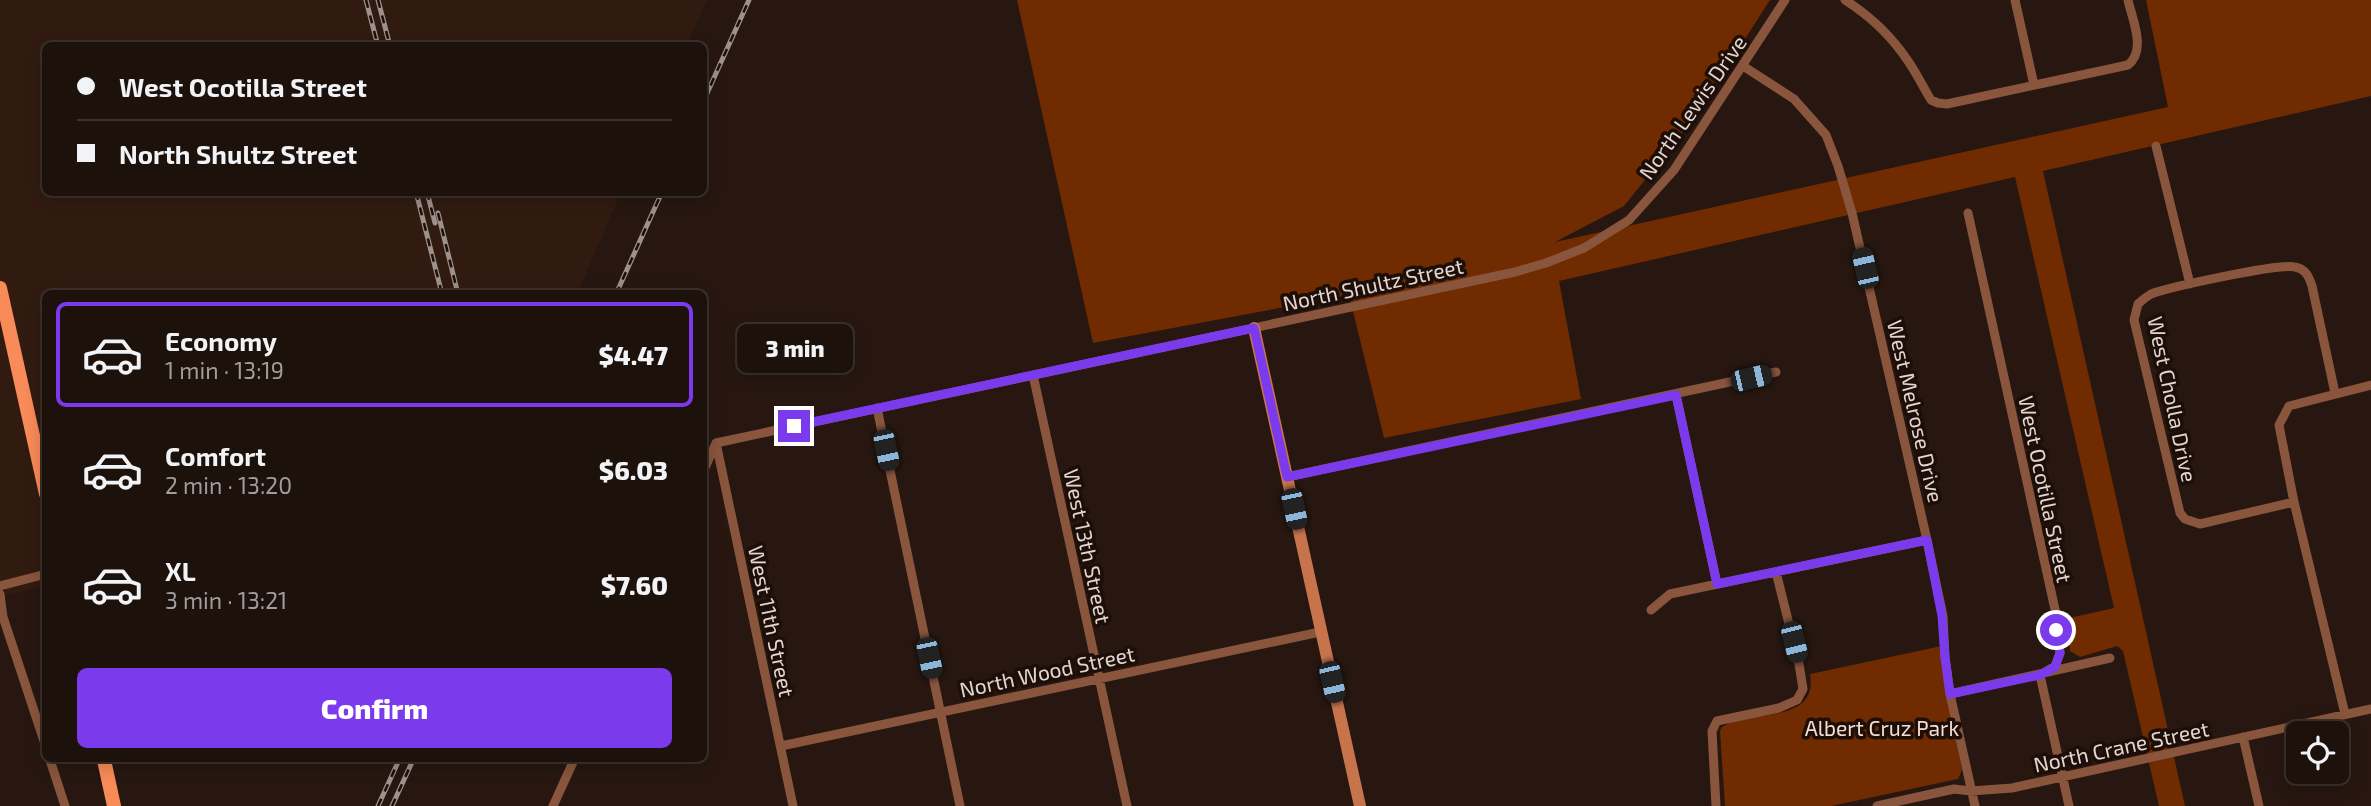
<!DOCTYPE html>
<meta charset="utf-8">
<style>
:root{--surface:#1d110c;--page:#2a1f1a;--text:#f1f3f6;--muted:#a09d9d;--line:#3b312d;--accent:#7c3aed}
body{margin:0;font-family:"Exo 2",sans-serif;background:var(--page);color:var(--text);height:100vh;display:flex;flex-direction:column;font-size:26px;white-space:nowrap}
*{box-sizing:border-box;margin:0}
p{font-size:23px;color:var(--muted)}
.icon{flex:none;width:38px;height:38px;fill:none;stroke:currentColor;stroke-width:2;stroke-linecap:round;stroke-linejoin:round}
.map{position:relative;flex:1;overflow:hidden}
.sheet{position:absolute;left:42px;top:290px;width:665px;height:472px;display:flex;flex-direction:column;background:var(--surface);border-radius:10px;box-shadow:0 4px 18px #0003,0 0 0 2px var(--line)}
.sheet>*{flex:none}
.banner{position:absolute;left:42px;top:42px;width:665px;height:154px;border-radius:10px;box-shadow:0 4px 18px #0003,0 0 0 2px var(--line);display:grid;align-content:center;height:154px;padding:0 35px;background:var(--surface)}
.buttons{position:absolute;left:2286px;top:721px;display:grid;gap:14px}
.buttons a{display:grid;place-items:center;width:63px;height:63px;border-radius:10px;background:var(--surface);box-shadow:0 4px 18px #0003,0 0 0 2px var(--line);font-size:35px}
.end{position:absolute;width:32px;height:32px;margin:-16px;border:9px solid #7c3aed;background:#fff;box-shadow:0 0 0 4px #fff}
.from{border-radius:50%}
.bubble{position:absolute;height:49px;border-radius:10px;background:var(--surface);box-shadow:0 4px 18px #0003,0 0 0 2px var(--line);font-size:23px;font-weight:800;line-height:49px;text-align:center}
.car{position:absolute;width:21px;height:42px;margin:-21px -10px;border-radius:9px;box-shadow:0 0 5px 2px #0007;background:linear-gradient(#222 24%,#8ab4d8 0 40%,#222 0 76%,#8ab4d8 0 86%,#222 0)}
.banner b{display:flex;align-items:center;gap:24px;height:66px;font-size:26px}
.banner b+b{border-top:2px solid var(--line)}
.banner i{width:18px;height:18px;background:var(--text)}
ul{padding:12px 0 0;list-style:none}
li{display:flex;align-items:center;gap:21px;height:105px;margin:0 14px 10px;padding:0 21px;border:4px solid transparent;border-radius:10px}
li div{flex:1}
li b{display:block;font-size:26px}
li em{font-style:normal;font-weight:800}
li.current{border-color:var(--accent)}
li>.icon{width:63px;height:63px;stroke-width:1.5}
.cta{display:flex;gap:14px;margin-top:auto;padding:14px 35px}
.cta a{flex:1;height:80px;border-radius:10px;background:var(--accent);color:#fff;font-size:28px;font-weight:800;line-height:80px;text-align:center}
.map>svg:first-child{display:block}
.built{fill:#311b11}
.green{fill:#702b01}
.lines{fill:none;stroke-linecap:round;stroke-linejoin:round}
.street{stroke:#89553d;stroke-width:9}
.secondary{stroke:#c7744c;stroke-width:12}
.primary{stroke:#f88b57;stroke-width:14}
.rail-casing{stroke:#9e908b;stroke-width:5}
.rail{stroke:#1d0e08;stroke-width:2.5;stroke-dasharray:8;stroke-linecap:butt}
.route{stroke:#7c3aed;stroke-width:9}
.labels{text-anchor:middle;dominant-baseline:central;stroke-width:7;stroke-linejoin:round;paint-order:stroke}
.street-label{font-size:21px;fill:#e2d6d1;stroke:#1d0e08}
.park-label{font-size:21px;fill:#f4ddd3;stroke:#1d0e08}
</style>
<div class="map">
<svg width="2371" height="806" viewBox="0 0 2371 806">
<rect width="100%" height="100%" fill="#271710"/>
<!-- built -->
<path class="built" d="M 0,0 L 707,0 L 687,45 L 46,46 L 46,192 L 621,193 L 577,294 L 46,294 L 45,586 L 0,596 Z"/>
<!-- green -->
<path class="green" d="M 1017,0 L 1770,0 L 1693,120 L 1624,206 L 1555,242 L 2168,107 L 2146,0 L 2371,0 L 2371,96 L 2043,171 L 2185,806 L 2159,806 L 2123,651 L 2117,646 L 2080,657 L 2070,651 L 2065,619 L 2114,608 L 2015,177 L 1559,281 L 1581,399 L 1384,438 L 1349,295 L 1093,343 Z
M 1942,646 L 1945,687 L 1962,770 L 1958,779 L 1831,806 L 1725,806 L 1720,731 L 1722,727 C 1749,709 1819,725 1810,674 Z"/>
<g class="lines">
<!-- street -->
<path class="street" d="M 1845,0 C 1870,16 1892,37 1908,61 C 1917,74 1923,87 1931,100 L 1938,103 L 1947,104 L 2128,65 C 2147,50 2132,19 2128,0
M 2015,0 L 2034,85
M 1743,66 L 1794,99 L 1826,135 L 1838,166 L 1852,213 L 1927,540 L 1943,616 L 1945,657 L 1950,694 L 1975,806
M 2156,146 L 2190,284
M 1968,213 L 2056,614 L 2060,653 L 2055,666 L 2040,675 L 2069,806
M 1033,375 L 1127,806
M 1676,395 L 1717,584
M 877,408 L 960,806
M 716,443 L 1515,272 L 1546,263 L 1584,248 L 1629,220 L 1674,170 L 1785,0
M 716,443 L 793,806
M 704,470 L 716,443
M 1287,477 L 1776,372
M 2294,502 L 2200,524 L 2185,519 L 2180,513 L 2134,320 L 2138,304 C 2142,300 2146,297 2151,294 C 2170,287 2279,263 2295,267 C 2306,269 2309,277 2312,286 L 2335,393
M 0,586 L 46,574
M 0,594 L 3,617 L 46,747
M 1651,610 L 1670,594 L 1927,540
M 1950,694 L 2110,658
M 2345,714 L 2294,502 L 2279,425 L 2289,406 L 2371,385
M 2243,737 L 2259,806
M 781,746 L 1320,632
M 50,760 L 65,806
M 553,806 L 574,760
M 1716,806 L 1712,731 L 1717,721 L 1779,708 L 1797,700 L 1803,689 L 1799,664 L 1776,572
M 1877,806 L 1954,789 L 1971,791 L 2012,788 L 2371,709"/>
<!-- secondary -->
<path class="secondary" d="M 1254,328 L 1360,806"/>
<!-- primary -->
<path class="primary" d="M 0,288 L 46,494
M 104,760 L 114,806"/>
<!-- rail casing -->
<g class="rail-casing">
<path id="rail" d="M 366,0 L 378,46
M 378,0 L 390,46
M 704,100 L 749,0
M 416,192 L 442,294
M 427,192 L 435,223
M 438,213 L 458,294
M 616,294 L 662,192
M 378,806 L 399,760
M 392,806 L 413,760"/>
</g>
<!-- rail -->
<use href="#rail" class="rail"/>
</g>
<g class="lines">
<!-- route -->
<path class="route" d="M 794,426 L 1254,328 L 1287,477 L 1676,395 L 1717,584 L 1927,540 L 1942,616 L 1945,657 L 1950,694 L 2040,675 L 2055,667 L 2060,653 L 2056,630"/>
</g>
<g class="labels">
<!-- street labels -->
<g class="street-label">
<text transform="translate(1692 107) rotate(-55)">North Lewis Drive</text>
<text transform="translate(1373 284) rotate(-12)">North Shultz Street</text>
<text transform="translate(2173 399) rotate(78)">West Cholla Drive</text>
<text transform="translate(1916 411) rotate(77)">West Melrose Drive</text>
<text transform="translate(2046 489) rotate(78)">West Ocotilla Street</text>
<text transform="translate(1088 546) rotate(78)">West 13th Street</text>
<text transform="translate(772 621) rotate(78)">West 11th Street</text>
<text transform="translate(1047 671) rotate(-12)">North Wood Street</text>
<text transform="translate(2121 746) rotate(-12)">North Crane Street</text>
</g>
<!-- park labels -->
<g class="park-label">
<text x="1882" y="727">Albert Cruz Park</text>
</g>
</g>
</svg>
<div class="buttons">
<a><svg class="icon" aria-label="locate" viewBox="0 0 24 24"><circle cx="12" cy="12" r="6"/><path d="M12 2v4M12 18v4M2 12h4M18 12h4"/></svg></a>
</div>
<i class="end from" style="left:2056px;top:630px"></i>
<i class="end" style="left:794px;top:426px"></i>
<div class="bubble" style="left:737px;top:324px;width:116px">3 min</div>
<i class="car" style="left:1865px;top:268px;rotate:347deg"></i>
<i class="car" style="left:1751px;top:378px;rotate:77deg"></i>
<i class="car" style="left:886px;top:450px;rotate:168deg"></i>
<i class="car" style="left:1294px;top:509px;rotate:168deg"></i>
<i class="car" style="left:1794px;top:642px;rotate:166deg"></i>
<i class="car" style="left:929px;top:658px;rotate:168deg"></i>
<i class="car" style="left:1332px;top:682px;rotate:167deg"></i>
<div class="banner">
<b><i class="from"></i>West Ocotilla Street</b>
<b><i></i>North Shultz Street</b>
</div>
<section class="sheet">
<ul>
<li class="current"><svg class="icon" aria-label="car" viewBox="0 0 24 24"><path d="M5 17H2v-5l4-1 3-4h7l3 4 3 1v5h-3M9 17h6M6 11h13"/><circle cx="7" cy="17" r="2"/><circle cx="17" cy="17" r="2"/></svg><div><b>Economy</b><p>1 min · 13:19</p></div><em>$4.47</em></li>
<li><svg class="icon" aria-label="car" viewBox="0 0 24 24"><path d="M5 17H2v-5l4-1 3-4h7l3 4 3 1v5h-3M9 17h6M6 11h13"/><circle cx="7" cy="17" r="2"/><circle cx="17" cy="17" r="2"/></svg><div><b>Comfort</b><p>2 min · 13:20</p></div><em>$6.03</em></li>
<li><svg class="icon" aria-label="car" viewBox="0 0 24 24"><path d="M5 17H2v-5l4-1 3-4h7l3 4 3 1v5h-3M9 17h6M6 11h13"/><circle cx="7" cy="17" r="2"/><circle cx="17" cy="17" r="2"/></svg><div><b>XL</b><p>3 min · 13:21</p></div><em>$7.60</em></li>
</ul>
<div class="cta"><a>Confirm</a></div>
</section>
</div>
